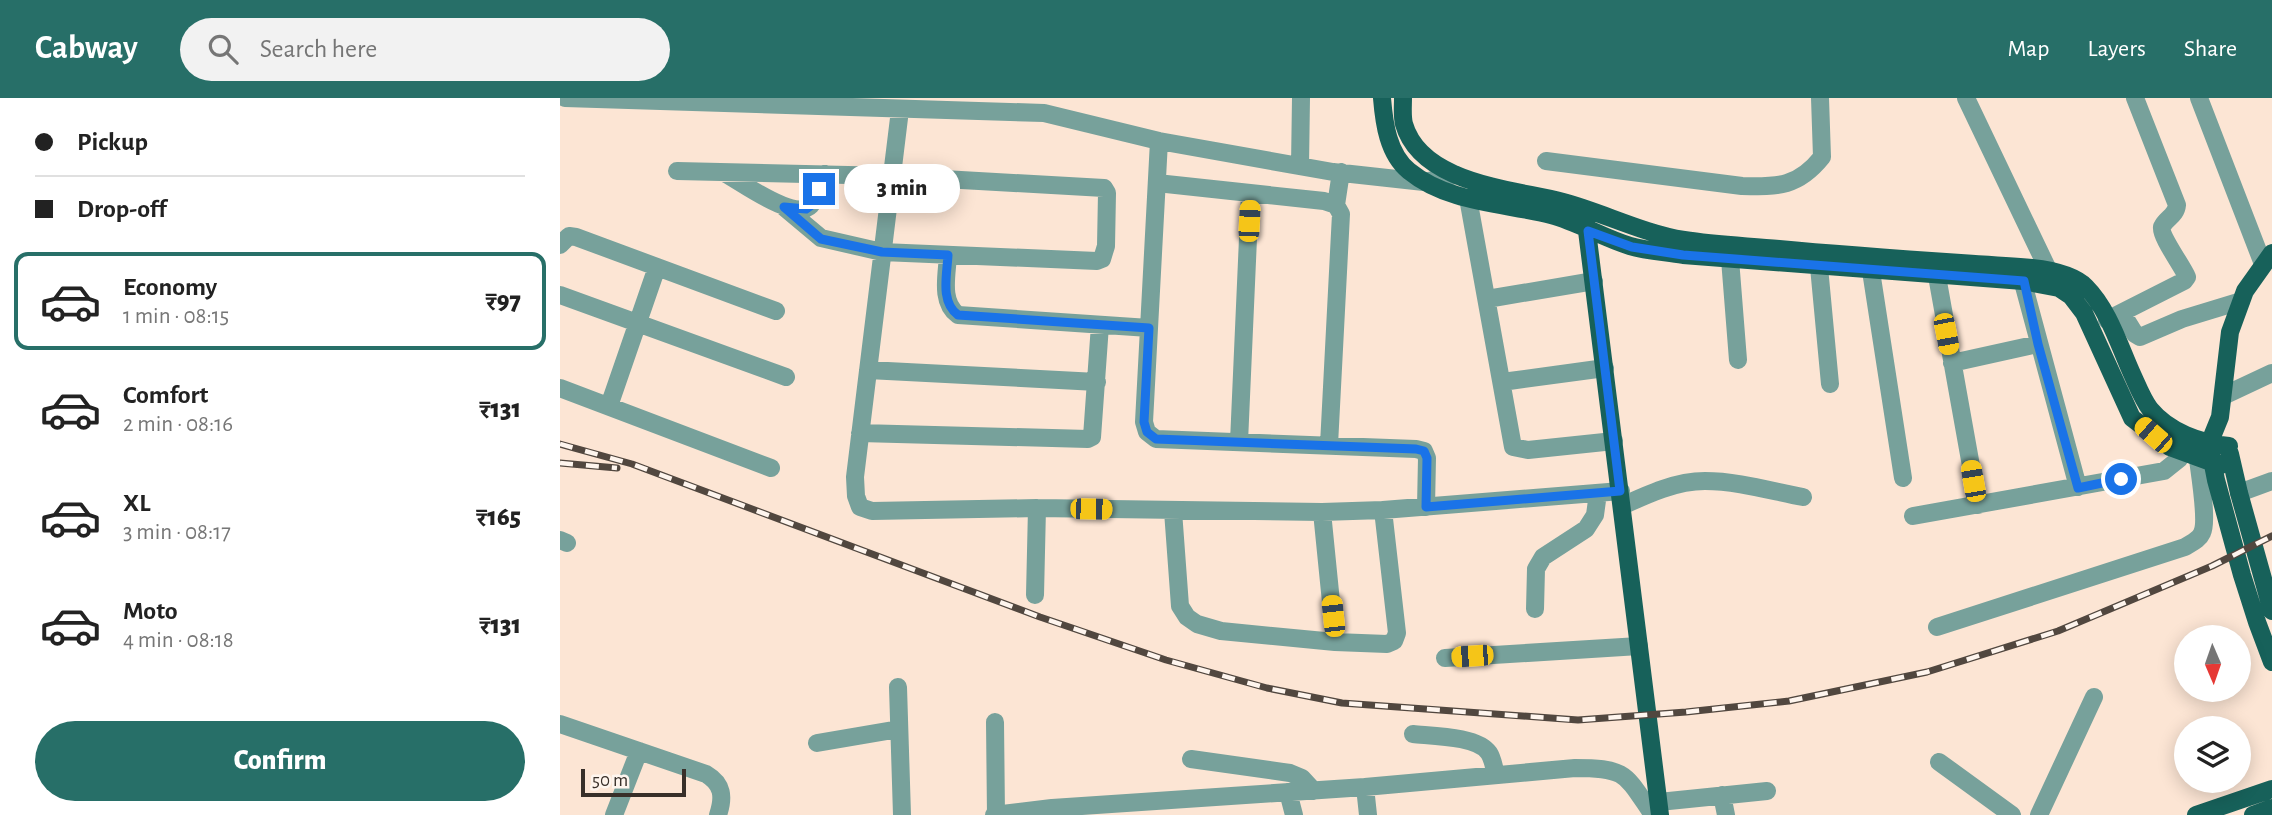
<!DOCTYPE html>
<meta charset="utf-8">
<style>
:root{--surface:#fff;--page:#f2f2f2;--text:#222;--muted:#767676;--line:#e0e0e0;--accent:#276f68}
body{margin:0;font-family:"Alegreya Sans",sans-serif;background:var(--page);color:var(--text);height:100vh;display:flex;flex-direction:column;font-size:26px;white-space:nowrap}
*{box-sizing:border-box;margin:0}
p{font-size:23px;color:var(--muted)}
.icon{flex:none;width:38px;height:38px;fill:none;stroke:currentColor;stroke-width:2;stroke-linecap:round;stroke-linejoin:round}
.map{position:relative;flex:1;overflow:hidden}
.side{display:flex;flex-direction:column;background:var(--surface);width:560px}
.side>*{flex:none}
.banner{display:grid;align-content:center;height:154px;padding:0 35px;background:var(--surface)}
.needle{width:46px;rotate:178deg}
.tools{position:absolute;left:1614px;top:527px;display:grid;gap:14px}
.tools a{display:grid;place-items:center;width:77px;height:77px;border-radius:50%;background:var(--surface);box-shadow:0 4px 18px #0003;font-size:35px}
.scale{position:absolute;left:21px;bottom:18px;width:105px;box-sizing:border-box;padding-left:7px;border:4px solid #382f29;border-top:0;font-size:19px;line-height:24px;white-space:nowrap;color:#382f29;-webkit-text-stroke:5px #fef5ee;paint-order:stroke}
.end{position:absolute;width:32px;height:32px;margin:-16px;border:9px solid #1a73e8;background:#fff;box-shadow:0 0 0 4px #fff}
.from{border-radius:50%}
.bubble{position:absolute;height:49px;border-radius:24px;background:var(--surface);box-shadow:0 4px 18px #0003;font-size:23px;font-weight:800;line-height:49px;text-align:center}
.car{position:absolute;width:21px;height:42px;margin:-21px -10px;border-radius:9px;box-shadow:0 0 5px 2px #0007;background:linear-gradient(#f5c518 24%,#345 0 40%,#f5c518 0 76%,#345 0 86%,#f5c518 0)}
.banner b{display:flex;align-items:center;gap:24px;height:66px;font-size:26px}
.banner b+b{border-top:2px solid var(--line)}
.banner i{width:18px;height:18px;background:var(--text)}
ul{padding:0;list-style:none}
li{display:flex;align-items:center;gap:21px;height:98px;margin:0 14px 10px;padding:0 21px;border:4px solid transparent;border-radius:14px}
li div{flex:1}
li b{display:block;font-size:26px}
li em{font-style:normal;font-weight:800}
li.current{border-color:var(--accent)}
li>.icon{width:63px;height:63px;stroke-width:1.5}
.primary-button{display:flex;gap:14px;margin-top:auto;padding:14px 35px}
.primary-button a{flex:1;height:80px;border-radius:42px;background:var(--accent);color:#fff;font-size:28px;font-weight:800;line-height:80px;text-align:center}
header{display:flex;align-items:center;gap:42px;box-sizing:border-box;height:98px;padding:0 35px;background:var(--accent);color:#fff}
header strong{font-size:33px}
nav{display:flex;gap:38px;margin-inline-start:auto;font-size:24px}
.search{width:490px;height:63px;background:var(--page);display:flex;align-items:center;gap:18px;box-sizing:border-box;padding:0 24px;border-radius:38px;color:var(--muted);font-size:26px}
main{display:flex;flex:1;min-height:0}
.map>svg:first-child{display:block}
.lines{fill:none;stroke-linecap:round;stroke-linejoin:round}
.minor{stroke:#77a19b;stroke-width:18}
.major{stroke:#17615a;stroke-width:18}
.rail-casing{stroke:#51473f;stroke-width:7}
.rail{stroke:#fef5ee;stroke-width:4.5;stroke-dasharray:13;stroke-linecap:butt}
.route{stroke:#1a73e8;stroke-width:9}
</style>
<header>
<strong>Cabway</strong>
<div class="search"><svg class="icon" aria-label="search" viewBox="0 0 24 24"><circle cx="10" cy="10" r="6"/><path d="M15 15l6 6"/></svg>Search here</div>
<nav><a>Map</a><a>Layers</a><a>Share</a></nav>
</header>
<main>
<section class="side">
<div class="banner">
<b><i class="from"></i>Pickup</b>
<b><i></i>Drop-off</b>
</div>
<ul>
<li class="current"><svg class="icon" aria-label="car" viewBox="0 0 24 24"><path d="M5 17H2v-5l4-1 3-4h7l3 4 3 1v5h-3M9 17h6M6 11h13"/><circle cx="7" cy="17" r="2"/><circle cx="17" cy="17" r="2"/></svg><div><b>Economy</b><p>1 min · 08:15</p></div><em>₹97</em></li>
<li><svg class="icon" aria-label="car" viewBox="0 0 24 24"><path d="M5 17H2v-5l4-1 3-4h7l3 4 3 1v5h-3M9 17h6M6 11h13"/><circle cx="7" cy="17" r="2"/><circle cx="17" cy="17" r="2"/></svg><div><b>Comfort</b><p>2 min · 08:16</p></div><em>₹131</em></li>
<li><svg class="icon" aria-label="car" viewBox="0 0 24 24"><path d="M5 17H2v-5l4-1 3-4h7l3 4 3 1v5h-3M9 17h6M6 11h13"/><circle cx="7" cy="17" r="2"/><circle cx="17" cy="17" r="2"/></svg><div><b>XL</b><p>3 min · 08:17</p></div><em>₹165</em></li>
<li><svg class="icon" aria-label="car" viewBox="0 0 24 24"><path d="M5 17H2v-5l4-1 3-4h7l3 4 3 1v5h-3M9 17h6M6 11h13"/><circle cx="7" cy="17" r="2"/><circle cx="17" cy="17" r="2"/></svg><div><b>Moto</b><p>4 min · 08:18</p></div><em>₹131</em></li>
</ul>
<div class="primary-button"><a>Confirm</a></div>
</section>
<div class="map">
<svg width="1712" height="717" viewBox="0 0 1712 717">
<rect width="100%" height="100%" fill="#fce5d4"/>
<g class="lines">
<!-- minor -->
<path class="minor" d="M 5,0 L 484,15 L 599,43 L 773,74 L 864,84 L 896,77
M 1406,0 L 1493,182
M 1639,0 L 1703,166
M 340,12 L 295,379 L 296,398 L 300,409 L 312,413 L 477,410 L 762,414 L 823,412 L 1061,393
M 599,43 L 584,324 L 587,334 L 596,341 L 856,351 L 864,353 L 867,360 L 866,409
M 986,63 L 1182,88 C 1218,89 1238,89 1262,59 L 1260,0
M 740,68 L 741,0
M 117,73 L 331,78 L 544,90 L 547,95 L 546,148 L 542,161 L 537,163 L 322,154 L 261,140 L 224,109
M 166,76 C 183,85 235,124 251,107 C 258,100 261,86 265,76
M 597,85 L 764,103 L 776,107 L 781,116 L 769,347
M 908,100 L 953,349 L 968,352 L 1054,343
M 776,107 L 781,74
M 0,147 L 9,138 L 16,139 L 216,213
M 388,157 C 387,177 380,204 398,217 L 589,230
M 1170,161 L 1178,262
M 1259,169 L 1270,286
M 1459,170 L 1518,389
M 1311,173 L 1343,380
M 1377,178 L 1418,407
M 0,197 L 226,279
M 927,201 L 1034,183
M 1562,215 L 1575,236 L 1580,239 L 1622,221 L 1681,203
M 1547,222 L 1624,183 L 1627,179 C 1623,169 1600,138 1602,129 C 1606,120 1616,118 1617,107 L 1575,0
M 1392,265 L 1478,246
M 308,272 L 537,284
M 942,284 L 1045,270
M 0,290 L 211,370
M 1663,298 L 1712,275
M 49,308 L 97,169
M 300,335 L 528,341 L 532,339 L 540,227
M 679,344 L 690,95
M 1679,395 L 1712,383
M 1062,408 C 1088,396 1116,383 1145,383 C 1178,383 1211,393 1243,399
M 613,413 L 620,508 L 627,519 L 637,526 L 661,533 L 775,544 L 827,546 L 834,543 L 837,535 L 823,412
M 762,414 L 775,544
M 1353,418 L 1604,373 L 1619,361 L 1623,354
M 0,442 L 7,445
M 475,497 L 477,410
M 975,511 L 976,471 L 983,459 L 1026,431 L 1035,417 L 1038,395
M 1377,529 L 1625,449 C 1631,445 1639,442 1642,435 C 1649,421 1637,363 1636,344
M 885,560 L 1079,548
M 338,589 L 342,717
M 435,624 L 436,717
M 0,626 L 146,676 C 163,686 164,699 158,717
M 853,636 C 872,638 918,638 929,655 C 933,661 934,670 936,677
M 257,645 L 339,631
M 631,661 L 730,675 L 742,680 L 754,693
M 1379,664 L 1452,717
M 805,689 L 808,717
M 728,694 L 734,717
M 1162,697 L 1166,717
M 1099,704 L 1207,693
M 54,717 L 79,653
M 434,717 L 492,710 L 805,689 L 1015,670 C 1067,670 1065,676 1093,717
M 1479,717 L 1534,599"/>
<!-- major -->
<path class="major" d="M 822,0 C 824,25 828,56 849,73 C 888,105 944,105 991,117 C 1018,124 1043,140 1070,148 C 1087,153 1106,154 1123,157 L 1463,183 L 1499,190 L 1511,198 L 1524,215 L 1572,320 L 1610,349 L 1651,364 L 1671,367
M 843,0 C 843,9 842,18 844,26 C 861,86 954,91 1003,104 C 1044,115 1082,135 1124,142 C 1155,147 1188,148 1219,151 C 1304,159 1388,164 1472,170 C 1490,172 1513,176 1526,189 C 1549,212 1560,250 1573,278 C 1578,289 1583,302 1590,311 C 1609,334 1640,345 1669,348
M 1026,125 L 1100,717
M 1712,155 L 1685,193 L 1670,234 L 1660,319 L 1649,346 L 1656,382 L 1682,477 L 1697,524 L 1712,564
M 1670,356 L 1679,395 L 1712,513
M 1636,717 L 1712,691
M 1693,717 L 1712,710"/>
<!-- rail casing -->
<g class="rail-casing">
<path id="rail" d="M 0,346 L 72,366 L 480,519 L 606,562 L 707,590 L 782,605 L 1018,622 L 1126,614 L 1229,603 L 1367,574 L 1498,533 L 1652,468 L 1712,438
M 0,365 L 57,370"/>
</g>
<!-- rail -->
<use href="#rail" class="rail"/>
</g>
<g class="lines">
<!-- route -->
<path class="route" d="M 259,91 L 253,106 L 246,111 L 224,109 L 261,141 L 322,154 L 388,157 C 387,177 380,204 398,217 L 589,230 L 584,324 L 587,334 L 596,341 L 856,351 L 864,353 L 867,360 L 866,409 L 1060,393 L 1028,133 L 1072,149 L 1123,157 L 1464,183 L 1478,246 L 1518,390 L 1561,381"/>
</g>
</svg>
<div class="tools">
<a><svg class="needle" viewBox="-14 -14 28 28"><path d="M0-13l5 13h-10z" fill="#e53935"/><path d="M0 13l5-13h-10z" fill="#767676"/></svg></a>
<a><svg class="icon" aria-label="layers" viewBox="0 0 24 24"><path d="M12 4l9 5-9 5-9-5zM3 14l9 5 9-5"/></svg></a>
</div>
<div class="scale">50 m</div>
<i class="end from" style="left:1561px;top:381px"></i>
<i class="end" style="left:259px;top:91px"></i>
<div class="bubble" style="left:284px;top:66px;width:116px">3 min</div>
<i class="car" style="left:689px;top:123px;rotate:3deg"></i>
<i class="car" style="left:1386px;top:236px;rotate:169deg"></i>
<i class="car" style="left:1593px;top:337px;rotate:311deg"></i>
<i class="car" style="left:1413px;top:383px;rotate:350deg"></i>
<i class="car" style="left:531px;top:411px;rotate:91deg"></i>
<i class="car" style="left:773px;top:518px;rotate:354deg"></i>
<i class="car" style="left:912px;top:558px;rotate:266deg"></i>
</div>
</main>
